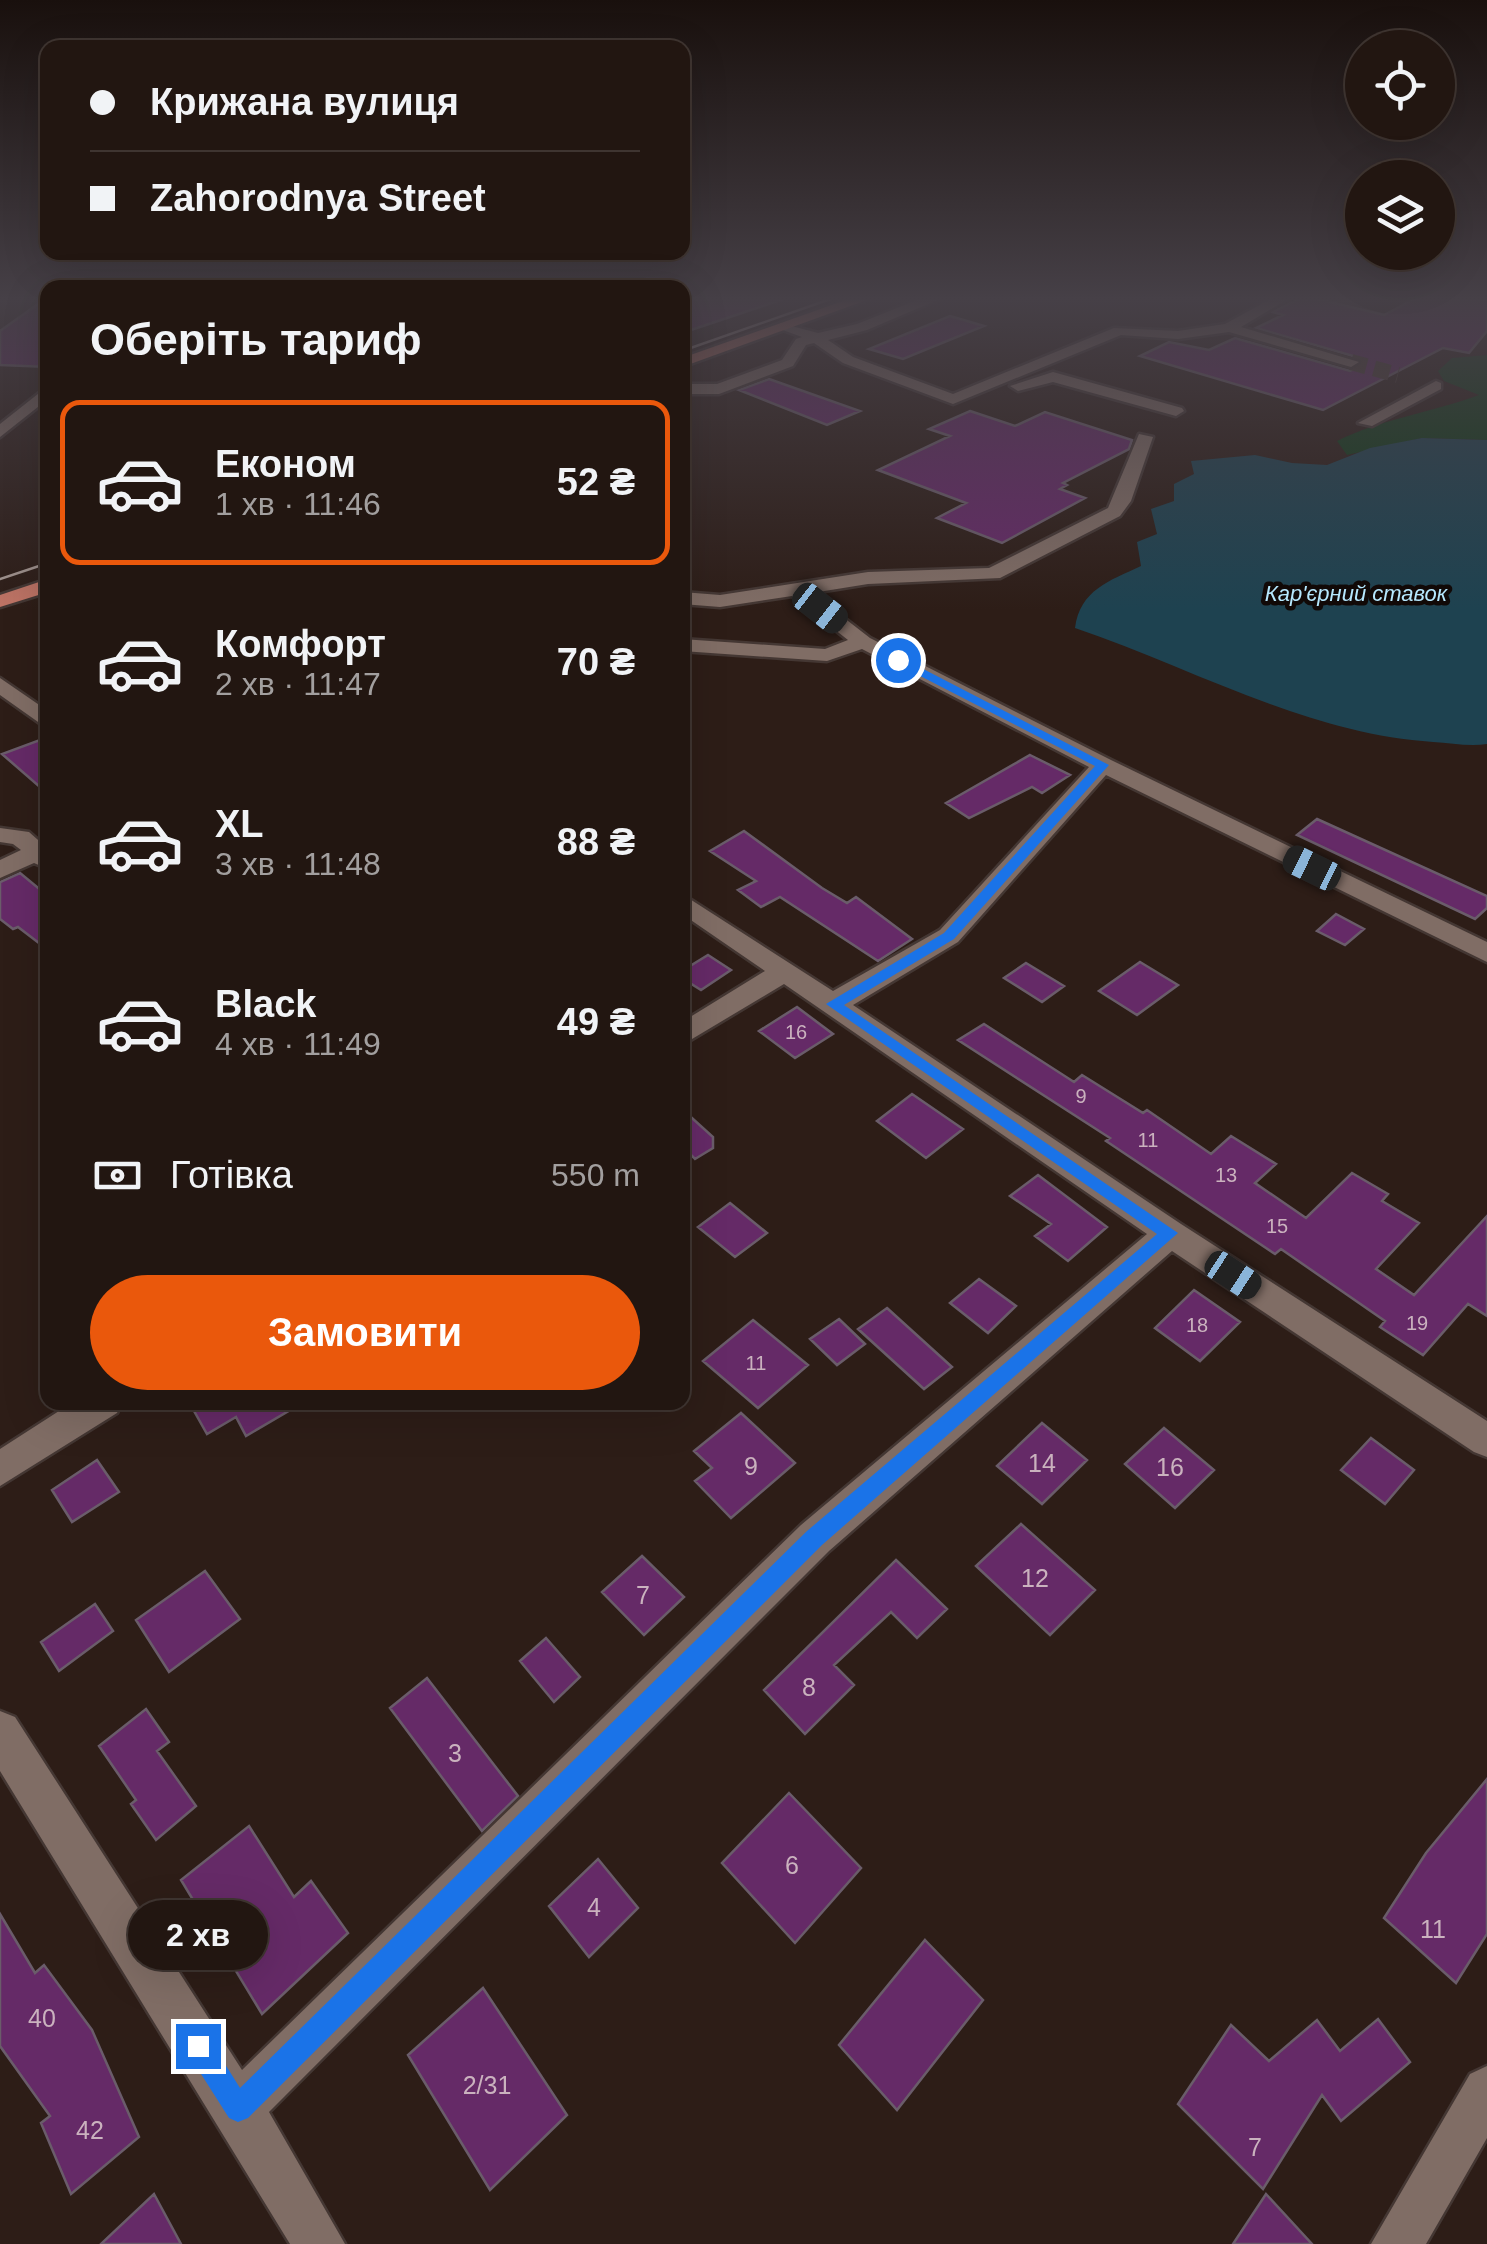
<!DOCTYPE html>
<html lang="uk">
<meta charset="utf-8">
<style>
:root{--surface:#221611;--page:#2e231f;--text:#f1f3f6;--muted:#a29f9f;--line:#3f3531;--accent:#ea580c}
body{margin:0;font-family:Arial,sans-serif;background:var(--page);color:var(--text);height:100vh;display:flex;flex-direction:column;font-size:38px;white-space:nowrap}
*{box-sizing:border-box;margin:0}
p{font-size:32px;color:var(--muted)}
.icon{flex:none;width:55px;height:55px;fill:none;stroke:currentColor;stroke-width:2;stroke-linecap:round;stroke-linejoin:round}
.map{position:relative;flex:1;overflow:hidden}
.drawer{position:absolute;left:40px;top:280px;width:650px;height:1130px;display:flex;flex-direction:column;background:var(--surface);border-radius:20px;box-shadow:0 10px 40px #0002,0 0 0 2px var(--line)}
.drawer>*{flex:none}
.hud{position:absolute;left:40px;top:40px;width:650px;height:220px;border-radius:20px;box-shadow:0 10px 40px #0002,0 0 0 2px var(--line);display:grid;align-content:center;height:220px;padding:0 50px;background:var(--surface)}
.buttons{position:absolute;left:1345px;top:30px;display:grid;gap:20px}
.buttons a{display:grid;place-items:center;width:110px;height:110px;border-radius:50%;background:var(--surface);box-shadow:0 10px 40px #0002,0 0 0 2px var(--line);font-size:50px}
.end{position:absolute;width:45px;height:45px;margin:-22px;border:12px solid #1a73e8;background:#fff;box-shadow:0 0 0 5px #fff}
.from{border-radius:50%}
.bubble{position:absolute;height:70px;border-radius:35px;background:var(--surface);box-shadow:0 10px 40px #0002,0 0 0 2px var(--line);font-size:32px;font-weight:700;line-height:70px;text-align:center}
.car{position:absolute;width:30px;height:60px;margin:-30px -15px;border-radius:12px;box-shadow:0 0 8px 2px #0007;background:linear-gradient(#222 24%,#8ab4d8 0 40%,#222 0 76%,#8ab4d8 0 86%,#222 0)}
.hud b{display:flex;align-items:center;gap:35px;height:95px;font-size:38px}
.hud b+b{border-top:2px solid var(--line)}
.hud i{width:25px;height:25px;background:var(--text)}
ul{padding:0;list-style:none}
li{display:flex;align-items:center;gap:30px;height:165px;margin:0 20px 15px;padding:0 30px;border:5px solid transparent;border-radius:20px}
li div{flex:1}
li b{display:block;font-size:38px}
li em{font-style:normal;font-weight:700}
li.on{border-color:var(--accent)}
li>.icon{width:90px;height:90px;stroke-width:1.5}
h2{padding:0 50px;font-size:45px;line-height:120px}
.pay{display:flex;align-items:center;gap:25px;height:110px;padding:0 50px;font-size:38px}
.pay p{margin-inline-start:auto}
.primary-button{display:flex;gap:20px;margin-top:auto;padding:20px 50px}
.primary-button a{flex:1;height:115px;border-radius:60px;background:var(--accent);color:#fff;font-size:40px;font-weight:700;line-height:115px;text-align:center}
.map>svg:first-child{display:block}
.green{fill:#103b19}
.water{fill:#1e4250}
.building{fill:#652a67;stroke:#6a5c6a;stroke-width:2.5}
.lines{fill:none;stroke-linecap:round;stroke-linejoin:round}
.minor-tunnel{stroke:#4a3a34;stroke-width:16;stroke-dasharray:16 8;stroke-linecap:butt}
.minor-casing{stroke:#443733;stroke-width:5}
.major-casing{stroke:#443733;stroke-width:5}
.minor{fill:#806d65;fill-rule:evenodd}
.major{fill:#c07465;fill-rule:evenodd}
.tram{stroke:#a59792;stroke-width:2.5}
.route{fill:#1a73e8}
.labels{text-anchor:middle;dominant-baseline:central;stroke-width:9;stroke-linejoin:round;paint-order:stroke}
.number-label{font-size:20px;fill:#cab2be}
.far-water-label{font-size:22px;font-style:italic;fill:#b6e8fe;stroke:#110907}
.near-number-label{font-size:25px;fill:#cab2be}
</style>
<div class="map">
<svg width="1487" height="2244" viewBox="0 0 1487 2244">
<rect width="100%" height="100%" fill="#2d1d17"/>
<!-- green -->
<path class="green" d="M 1487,355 L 1487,440 L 1422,438 L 1347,455 L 1337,441 C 1381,419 1433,412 1479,395 L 1444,381 L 1438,371 L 1452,358 Z"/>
<!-- water -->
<path class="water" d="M 1422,438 L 1487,440 L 1487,744 C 1470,747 1451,743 1433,742 C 1307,734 1193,668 1075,628 C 1080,590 1109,581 1141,566 L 1137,542 L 1157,534 L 1151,509 L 1174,501 L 1174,484 L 1194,474 L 1191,461 L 1255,455 L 1292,463 L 1327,465 L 1370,448 Z"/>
<!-- building -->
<path class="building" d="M 682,296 L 780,296 L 781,300 L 682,333 Z
M 1305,296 L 1384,315 L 1420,296 L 1465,296 L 1487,301 L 1487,331 L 1469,353 L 1443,348 L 1323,410 L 1140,356 L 1169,342 L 1209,350 L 1235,338 L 1350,371 L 1361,365 L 1360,358 L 1256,328 L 1283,315 L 1273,312 Z
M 48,297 L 48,367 L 0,365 L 0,331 Z
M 950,316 L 984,326 L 903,359 L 869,349 Z
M 769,379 L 860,411 L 827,425 L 739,390 Z
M 970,411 L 1015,426 L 1045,412 L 1132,440 L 1129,449 L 1063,483 L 1067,485 L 1060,489 L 1085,498 L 1002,543 L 937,518 L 966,503 L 878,470 L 950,436 L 929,429 Z
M 48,737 L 48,794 L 2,754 Z
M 1030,755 L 1070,775 L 1042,793 L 1032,787 L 969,818 L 946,803 Z
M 1317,819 L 1487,896 L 1487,908 L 1475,919 L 1297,835 Z
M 744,831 L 822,888 L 847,903 L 856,897 L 912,939 L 878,961 L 780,897 L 761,907 L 738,890 L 756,881 L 710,851 Z
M 20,873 L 48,896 L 48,950 L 18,927 L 13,929 L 0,919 L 0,882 Z
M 1336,914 L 1364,929 L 1345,945 L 1317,931 Z
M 708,955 L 731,970 L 701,990 L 682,978 L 682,971 Z
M 1140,962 L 1178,985 L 1137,1015 L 1099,991 Z
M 1026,963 L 1064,986 L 1042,1002 L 1004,978 Z
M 797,1007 L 833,1034 L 795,1058 L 759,1031 Z
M 984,1024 L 1074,1082 L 1082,1075 L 1143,1113 L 1147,1110 L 1211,1154 L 1231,1136 L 1276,1164 L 1255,1183 L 1306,1218 L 1352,1173 L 1388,1194 L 1382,1201 L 1419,1223 L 1376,1269 L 1414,1295 L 1487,1216 L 1487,1316 L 1468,1304 L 1423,1355 L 1380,1327 L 1385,1321 L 1281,1249 L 1275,1254 L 1106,1141 L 1110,1138 L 958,1040 Z
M 912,1094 L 963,1129 L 926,1158 L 877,1121 Z
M 682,1109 L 713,1137 L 713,1148 L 695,1159 L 682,1146 Z
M 1038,1175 L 1107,1227 L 1068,1261 L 1035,1236 L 1051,1224 L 1010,1196 Z
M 730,1203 L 767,1233 L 735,1257 L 698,1227 Z
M 979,1279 L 1016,1306 L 988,1333 L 950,1303 Z
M 1194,1290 L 1240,1322 L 1200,1361 L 1155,1328 Z
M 887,1308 L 952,1367 L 924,1389 L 858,1329 Z
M 839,1319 L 865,1344 L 837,1365 L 810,1339 Z
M 753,1320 L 808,1365 L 758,1408 L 703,1361 Z
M 189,1402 L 304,1402 L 246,1436 L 236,1417 L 207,1434 Z
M 741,1413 L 795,1463 L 731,1518 L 695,1481 L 712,1468 L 694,1451 Z
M 1042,1423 L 1087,1460 L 1042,1504 L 997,1466 Z
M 1164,1428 L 1214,1470 L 1175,1508 L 1125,1464 Z
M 1371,1438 L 1414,1470 L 1385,1504 L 1341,1470 Z
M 97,1460 L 119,1492 L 72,1522 L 52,1490 Z
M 1021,1524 L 1095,1590 L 1050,1635 L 976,1566 Z
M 642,1556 L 684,1597 L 644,1635 L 602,1592 Z
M 896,1560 L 947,1609 L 917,1638 L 891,1612 L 834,1665 L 854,1685 L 805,1734 L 764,1690 Z
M 205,1571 L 240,1619 L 169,1672 L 136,1620 Z
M 95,1604 L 113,1631 L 59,1671 L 41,1642 Z
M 546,1638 L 580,1677 L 554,1702 L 520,1661 Z
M 427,1678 L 518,1796 L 482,1831 L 390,1708 Z
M 146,1709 L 169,1742 L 157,1751 L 196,1806 L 156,1840 L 131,1804 L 136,1800 L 99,1746 Z
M 1487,1779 L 1487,1934 L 1456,1983 L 1384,1918 L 1426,1853 Z
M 789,1793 L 861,1868 L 795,1943 L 722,1863 Z
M 249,1826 L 294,1897 L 311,1881 L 348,1933 L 262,2014 L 181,1880 Z
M 598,1859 L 638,1908 L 589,1957 L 549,1906 Z
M 0,1914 L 35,1973 L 44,1965 L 92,2030 L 139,2137 L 71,2194 L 41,2123 L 50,2116 L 0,2046 Z
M 925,1940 L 983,2000 L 897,2110 L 839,2045 Z
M 483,1988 L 567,2115 L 490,2190 L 408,2055 Z
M 1378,2019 L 1410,2062 L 1341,2121 L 1322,2095 L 1263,2189 L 1178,2104 L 1231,2025 L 1269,2061 L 1317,2020 L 1340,2051 Z
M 154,2194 L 181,2244 L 101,2244 Z
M 1266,2194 L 1312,2244 L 1233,2244 Z"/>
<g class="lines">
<!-- minor-tunnel -->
<path class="minor-tunnel" d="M 1351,362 L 1398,375"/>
<!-- minor casing -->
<g class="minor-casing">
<path id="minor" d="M 927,296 L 947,296 L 867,330 L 828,340 L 853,357 L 953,394 L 1114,328 L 1178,331 L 1225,324 L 1276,296 L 1293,296 L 1241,327 L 1359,362 L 1351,367 L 1229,332 L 1178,339 L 1121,335 L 953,404 L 843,363 L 814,343 L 806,345 L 793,366 L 719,394 L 682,394 L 682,384 L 717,384 L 782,360 L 796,339 L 802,337 L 780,329 L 780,323 L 818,333 L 857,324 Z
M 1053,372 L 1182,408 L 1184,411 L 1176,416 L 1053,382 L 1018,391 L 1010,386 Z
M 1436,381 L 1441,383 L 1441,389 L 1372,426 L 1358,423 Z
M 48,386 L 48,399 L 0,437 L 0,424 Z
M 1139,434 L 1153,437 L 1131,501 L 1120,516 L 1000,578 L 868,584 L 812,593 L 870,638 L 1111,760 L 1487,942 L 1487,962 L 1106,775 L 958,942 L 853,1005 L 1181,1224 L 1487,1421 L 1487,1457 L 1474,1452 L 1172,1251 L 829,1551 L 269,2112 L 345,2244 L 290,2244 L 0,1771 L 0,1711 L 15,1717 L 242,2070 L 801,1525 L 1147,1234 L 784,984 L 682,1045 L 682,1022 L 765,971 L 682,914 L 682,894 L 833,991 L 940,930 L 1089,767 L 862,649 L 827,661 L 682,651 L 682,639 L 825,649 L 848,640 L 792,596 L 720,607 L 682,604 L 682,592 L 720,595 L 868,572 L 989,568 L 1108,508 Z
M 0,678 L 48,711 L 48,729 L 0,695 Z
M 0,828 L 29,832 L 46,847 L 48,869 L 34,863 L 0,878 L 0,860 L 21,850 L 13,844 L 0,842 Z
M 73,1402 L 122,1402 L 117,1413 L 0,1486 L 0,1449 Z
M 1487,2066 L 1487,2138 L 1426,2244 L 1371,2244 L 1470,2074 Z"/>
</g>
<!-- major casing -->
<g class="major-casing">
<path id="major" d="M 857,296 L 878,296 L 682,367 L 682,358 Z
M 48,579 L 48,592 L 0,607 L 0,595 Z"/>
</g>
<!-- minor -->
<use href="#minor" class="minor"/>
<!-- major -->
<use href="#major" class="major"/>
<!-- tram -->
<path class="tram" d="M 682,351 L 839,296
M 0,579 L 48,563"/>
</g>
<!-- sky -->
<linearGradient id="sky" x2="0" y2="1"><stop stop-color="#19100d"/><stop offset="0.49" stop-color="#464047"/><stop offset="1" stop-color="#464047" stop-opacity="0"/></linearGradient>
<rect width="1487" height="610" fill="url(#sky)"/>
<!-- route -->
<path class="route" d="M 893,658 L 902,658 L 1109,765 L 954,939 L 844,1005 L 1178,1233 L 822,1545 L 248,2118 L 238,2122 L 229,2118 L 189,2055 L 185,2046 L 189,2037 L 198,2033 L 208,2037 L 240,2088 L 807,1531 L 1157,1234 L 826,1004 L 944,933 L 1095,766 L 893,662 Z"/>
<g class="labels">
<!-- number labels -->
<g class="number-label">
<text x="796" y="1032">16</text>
<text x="1081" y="1096">9</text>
<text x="1148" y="1140">11</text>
<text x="1226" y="1175">13</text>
<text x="1277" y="1226">15</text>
<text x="1417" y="1323">19</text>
<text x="1197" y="1325">18</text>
<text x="756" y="1363">11</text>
</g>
<!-- far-water labels -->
<g class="far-water-label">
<text x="1356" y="593">Кар'єрний ставок</text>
</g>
<!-- near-number labels -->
<g class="near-number-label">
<text x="1042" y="1463">14</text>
<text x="751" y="1466">9</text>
<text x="1170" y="1467">16</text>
<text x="1035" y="1578">12</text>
<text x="643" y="1595">7</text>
<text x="809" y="1687">8</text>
<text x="455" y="1753">3</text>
<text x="792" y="1865">6</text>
<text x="594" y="1907">4</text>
<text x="1433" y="1929">11</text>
<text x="42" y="2018">40</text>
<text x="487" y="2085">2/31</text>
<text x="90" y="2130">42</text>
<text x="1255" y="2147">7</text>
</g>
</g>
</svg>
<div class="buttons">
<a><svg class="icon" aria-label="locate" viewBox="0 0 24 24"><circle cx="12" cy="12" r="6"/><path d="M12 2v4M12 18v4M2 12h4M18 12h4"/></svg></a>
<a><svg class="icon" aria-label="layers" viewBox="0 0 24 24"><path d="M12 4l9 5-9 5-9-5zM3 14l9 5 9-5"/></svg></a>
</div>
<i class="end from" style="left:898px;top:660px"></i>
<i class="end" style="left:198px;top:2046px"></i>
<div class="bubble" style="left:128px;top:1900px;width:140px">2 хв</div>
<i class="car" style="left:820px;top:608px;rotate:128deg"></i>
<i class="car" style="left:1312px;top:868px;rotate:296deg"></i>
<i class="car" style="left:1233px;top:1275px;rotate:123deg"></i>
<div class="hud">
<b><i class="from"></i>Крижана вулиця</b>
<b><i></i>Zahorodnya Street</b>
</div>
<section class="drawer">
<h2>Оберіть тариф</h2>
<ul>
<li class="on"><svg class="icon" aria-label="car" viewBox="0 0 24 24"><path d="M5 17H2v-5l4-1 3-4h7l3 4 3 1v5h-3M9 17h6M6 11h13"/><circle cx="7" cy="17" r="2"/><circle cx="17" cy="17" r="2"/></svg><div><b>Економ</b><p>1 хв · 11:46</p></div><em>52 ₴</em></li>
<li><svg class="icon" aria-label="car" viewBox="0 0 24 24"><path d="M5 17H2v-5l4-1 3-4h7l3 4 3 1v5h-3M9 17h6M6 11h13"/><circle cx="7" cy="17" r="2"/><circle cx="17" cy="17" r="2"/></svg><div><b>Комфорт</b><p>2 хв · 11:47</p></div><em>70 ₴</em></li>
<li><svg class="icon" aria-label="car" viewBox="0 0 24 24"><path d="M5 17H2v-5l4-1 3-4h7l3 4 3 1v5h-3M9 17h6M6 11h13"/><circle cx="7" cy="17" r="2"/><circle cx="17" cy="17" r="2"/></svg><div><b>XL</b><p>3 хв · 11:48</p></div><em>88 ₴</em></li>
<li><svg class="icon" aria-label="car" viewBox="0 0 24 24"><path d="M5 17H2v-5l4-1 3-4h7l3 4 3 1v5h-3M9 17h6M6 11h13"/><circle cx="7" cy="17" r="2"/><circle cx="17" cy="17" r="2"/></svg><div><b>Black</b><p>4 хв · 11:49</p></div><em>49 ₴</em></li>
</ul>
<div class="pay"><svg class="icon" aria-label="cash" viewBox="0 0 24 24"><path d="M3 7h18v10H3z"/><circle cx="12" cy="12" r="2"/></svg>Готівка<p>550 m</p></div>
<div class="primary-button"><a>Замовити</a></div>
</section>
</div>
